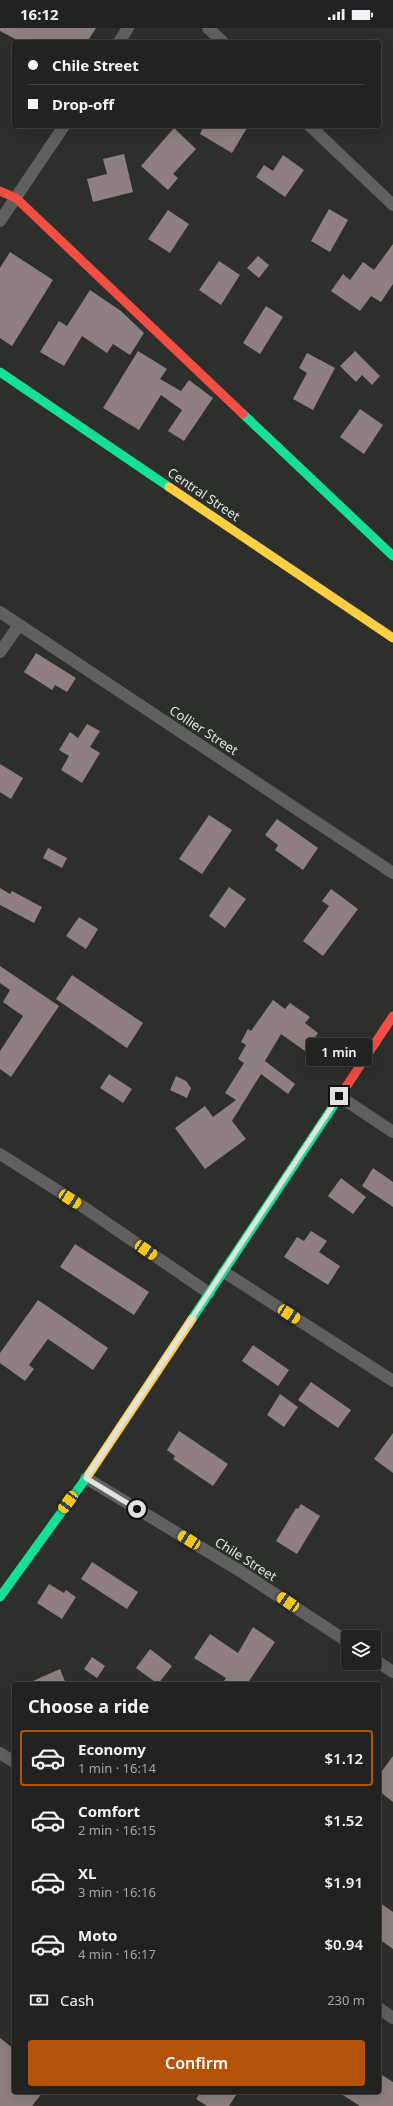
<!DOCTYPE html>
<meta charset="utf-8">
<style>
:root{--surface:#222321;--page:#2a2b2a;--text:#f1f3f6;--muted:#a2a4a5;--line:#3f403f;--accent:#b45309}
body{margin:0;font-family:"Noto Sans",sans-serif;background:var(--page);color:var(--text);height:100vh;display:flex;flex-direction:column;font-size:15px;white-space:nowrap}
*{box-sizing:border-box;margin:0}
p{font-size:13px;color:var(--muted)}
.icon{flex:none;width:22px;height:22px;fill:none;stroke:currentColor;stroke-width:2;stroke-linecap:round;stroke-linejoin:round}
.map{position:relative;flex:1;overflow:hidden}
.sheet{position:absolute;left:12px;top:1654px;width:369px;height:412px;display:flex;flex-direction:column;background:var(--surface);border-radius:4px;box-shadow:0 4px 16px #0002,0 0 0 1px var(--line)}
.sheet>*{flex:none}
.hud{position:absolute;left:12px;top:12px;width:369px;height:88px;border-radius:4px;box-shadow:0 4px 16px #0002,0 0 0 1px var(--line);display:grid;align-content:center;height:88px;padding:0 16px;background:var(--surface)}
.fabs{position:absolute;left:341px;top:1602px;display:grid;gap:8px}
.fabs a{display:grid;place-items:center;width:40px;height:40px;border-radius:4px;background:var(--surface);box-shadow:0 4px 16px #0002,0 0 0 1px var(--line);font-size:20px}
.end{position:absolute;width:18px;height:18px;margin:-9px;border:5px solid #e0e3e0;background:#111;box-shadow:0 0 0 2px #111}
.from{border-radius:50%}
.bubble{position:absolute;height:28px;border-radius:4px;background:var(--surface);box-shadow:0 4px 16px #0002,0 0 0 1px var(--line);font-size:13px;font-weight:600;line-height:28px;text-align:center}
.car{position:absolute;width:12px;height:24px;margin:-12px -6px;border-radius:5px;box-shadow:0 0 3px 1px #0007;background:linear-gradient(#f5c518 24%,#345 0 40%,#f5c518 0 76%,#345 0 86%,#f5c518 0)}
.hud b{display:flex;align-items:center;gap:14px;height:38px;font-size:15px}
.hud b+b{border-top:1px solid var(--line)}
.hud i{width:10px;height:10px;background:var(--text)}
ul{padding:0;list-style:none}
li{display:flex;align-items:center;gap:12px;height:56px;margin:0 8px 6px;padding:0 8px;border:2px solid transparent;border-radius:4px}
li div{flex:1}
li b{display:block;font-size:15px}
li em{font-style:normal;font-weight:600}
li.on{border-color:var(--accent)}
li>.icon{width:36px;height:36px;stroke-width:1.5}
h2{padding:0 16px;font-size:18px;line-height:48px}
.pay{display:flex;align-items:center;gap:10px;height:44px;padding:0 16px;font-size:15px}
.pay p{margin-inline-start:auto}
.action{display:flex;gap:8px;margin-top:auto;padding:8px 16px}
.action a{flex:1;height:46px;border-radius:4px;background:var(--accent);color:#fff;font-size:16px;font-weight:600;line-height:46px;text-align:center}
.status{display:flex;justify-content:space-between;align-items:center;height:28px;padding:0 20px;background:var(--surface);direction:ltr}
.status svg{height:11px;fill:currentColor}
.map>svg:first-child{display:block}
.building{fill:#8f7f82}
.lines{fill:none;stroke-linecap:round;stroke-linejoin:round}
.street{stroke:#5f605f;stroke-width:12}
.fast{stroke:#16e098;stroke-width:9}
.slow{stroke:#ffcf43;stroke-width:9}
.jam{stroke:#f24e42;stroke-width:9}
.route{stroke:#e0e3e0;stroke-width:5}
.labels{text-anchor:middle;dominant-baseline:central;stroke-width:4;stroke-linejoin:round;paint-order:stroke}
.street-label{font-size:13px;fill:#e0e3e0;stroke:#2c302b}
</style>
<div class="status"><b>16:12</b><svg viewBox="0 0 49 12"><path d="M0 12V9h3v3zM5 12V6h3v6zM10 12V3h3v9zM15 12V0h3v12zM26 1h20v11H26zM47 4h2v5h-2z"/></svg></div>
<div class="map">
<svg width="393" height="2078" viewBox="0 0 393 2078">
<rect width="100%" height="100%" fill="#2d2f2c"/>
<!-- building -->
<path class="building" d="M 0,0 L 96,0 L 87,14 L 21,14 L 0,3 Z
M 204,98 L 248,98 L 232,125 L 200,106 Z
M 174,100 L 196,121 L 173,146 L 178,150 L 168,162 L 141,138 Z
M 124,126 L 133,164 L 93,174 L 87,151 L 107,146 L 103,131 Z
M 283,127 L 304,142 L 285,169 L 256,149 L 264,137 L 273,143 Z
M 329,181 L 348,192 L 330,224 L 311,213 Z
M 168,182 L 189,196 L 170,225 L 148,211 Z
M 393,216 L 393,256 L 381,274 L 371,268 L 360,283 L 331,263 L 343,246 L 350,252 L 363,234 L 374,242 Z
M 10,224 L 53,252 L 12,318 L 0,310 L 0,240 Z
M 258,228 L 269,237 L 259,250 L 247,240 Z
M 219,233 L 240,247 L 221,277 L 199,262 Z
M 90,262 L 121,283 L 144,305 L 130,327 L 113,316 L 107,325 L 82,308 L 64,338 L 40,324 L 59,293 L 67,298 Z
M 266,278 L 283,289 L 260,326 L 243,315 Z
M 138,323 L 167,341 L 160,351 L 181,363 L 189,352 L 213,370 L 184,413 L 168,403 L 182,382 L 161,367 L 139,402 L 103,380 Z
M 355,323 L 380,348 L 372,357 L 362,347 L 356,354 L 340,338 Z
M 307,325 L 335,340 L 313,382 L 293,371 L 307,345 L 299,340 Z
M 360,381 L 383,397 L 364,426 L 340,409 Z
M 36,625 L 76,650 L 67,664 L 55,657 L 52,662 L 24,644 Z
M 87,696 L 100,703 L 90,719 L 100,725 L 82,755 L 61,742 L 69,728 L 59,722 L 70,704 L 78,710 Z
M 0,736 L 23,750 L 11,771 L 0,764 Z
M 209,787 L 232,802 L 202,846 L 179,831 Z
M 277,791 L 318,820 L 303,842 L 275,822 L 278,817 L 265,807 Z
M 48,820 L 67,830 L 62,840 L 43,830 Z
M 229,859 L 246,871 L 225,900 L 209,888 Z
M 0,860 L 10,866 L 12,863 L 42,879 L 34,895 L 0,877 Z
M 331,861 L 358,881 L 323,928 L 303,913 L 329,878 L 322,873 Z
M 79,889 L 98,901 L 86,921 L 66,908 Z
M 0,938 L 59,978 L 11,1049 L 0,1041 L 0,1023 L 23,988 L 3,974 L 10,962 L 0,955 Z
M 72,947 L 143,995 L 127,1020 L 56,971 Z
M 273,972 L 285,981 L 290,975 L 310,989 L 305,995 L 318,1005 L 305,1023 L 281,1006 L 265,1033 L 295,1056 L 288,1066 L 261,1046 L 232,1093 L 246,1111 L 205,1141 L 175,1100 L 205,1078 L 213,1089 L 236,1072 L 225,1065 L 244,1035 L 238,1031 L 246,1017 L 241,1014 L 248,1001 L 251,1003 Z
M 109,1046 L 132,1061 L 123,1075 L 100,1060 Z
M 176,1048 L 186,1053 L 191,1060 L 187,1070 L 170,1062 Z
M 373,1140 L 393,1154 L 393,1179 L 362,1158 Z
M 341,1150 L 366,1169 L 353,1186 L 328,1168 Z
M 311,1203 L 327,1213 L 319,1224 L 340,1238 L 328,1257 L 284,1229 L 297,1209 L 304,1213 Z
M 75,1216 L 149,1264 L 134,1287 L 60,1239 Z
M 38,1272 L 108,1320 L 93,1342 L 48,1311 L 29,1337 L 34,1341 L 25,1353 L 0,1335 L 0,1325 Z
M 253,1317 L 289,1342 L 278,1358 L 242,1333 Z
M 311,1354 L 351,1382 L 338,1400 L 298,1372 Z
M 280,1366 L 298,1379 L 284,1399 L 267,1387 Z
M 179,1403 L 228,1436 L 213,1458 L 173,1431 L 175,1428 L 167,1422 Z
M 393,1405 L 393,1445 L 374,1431 Z
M 301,1476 L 320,1488 L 297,1526 L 276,1513 L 296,1480 L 298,1481 Z
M 92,1534 L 138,1564 L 127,1581 L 81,1551 Z
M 49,1556 L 64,1565 L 66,1562 L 76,1569 L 62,1591 L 37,1575 Z
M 253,1599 L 275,1614 L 247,1656 L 222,1656 L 226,1650 L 194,1630 L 210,1606 L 238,1625 Z
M 150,1621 L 172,1638 L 158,1656 L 136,1640 Z
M 92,1629 L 105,1638 L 97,1650 L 84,1641 Z
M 60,1641 L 66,1656 L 26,1656 Z
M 393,1728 L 393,1774 L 379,1763 L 379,1747 Z
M 379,1874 L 393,1884 L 393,1921 L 379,1911 Z
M 0,2010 L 14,2021 L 14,2064 L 43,2064 L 32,2078 L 0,2078 Z
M 379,2045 L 393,2054 L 393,2078 L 360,2078 L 338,2064 L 379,2064 Z
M 201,2064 L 238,2064 L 229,2078 L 207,2078 L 196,2071 Z"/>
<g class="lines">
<!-- street -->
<path class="street" d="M 208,0 L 223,14
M 119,14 L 128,0
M 310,98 L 393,177
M 0,193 L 64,98
M 0,584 L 393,845
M 0,624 L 19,597
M 339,1068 L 393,1104
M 0,1126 L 82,1178 L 209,1265
M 224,1244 L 393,1353
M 86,1450 L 240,1543 L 348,1614
M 374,1631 L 393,1644
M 0,1725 L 14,1734
M 379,1980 L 393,1990"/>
<!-- fast -->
<path class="fast" d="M 0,344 L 169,459
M 243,386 L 393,528
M 192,1291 L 336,1074
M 0,1569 L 89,1446"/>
<!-- slow -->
<path class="slow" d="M 169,459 L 393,610
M 89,1446 L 192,1291"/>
<!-- jam -->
<path class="jam" d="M 0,163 L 16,170 L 243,386
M 336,1074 L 393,988"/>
</g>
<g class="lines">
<!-- route -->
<path class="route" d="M 137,1481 L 86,1450 L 339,1068"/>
</g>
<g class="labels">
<!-- street labels -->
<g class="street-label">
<text transform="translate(204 466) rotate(34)">Central Street</text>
<text transform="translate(204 702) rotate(33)">Collier Street</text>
<text transform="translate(246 1531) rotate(32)">Chile Street</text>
</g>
</g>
</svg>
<div class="fabs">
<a><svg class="icon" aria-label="layers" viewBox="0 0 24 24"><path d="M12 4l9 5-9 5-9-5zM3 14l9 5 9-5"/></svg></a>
</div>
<i class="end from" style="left:137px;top:1481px"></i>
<i class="end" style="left:339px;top:1068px"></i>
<div class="bubble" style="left:306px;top:1010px;width:66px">1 min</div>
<i class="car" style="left:70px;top:1171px;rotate:123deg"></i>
<i class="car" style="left:146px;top:1222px;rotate:124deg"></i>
<i class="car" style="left:289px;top:1286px;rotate:123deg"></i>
<i class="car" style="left:68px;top:1474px;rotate:216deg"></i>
<i class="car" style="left:189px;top:1512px;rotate:301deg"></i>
<i class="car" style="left:288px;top:1574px;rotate:304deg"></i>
<div class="hud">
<b><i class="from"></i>Chile Street</b>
<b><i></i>Drop-off</b>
</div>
<section class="sheet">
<h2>Choose a ride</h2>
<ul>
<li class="on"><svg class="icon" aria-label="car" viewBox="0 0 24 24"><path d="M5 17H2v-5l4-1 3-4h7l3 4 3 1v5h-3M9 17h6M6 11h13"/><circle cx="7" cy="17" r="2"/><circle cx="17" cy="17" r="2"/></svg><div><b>Economy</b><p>1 min · 16:14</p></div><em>$1.12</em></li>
<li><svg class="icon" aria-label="car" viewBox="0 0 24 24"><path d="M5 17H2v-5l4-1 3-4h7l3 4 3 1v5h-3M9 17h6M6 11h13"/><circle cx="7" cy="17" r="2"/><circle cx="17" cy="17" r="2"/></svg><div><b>Comfort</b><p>2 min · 16:15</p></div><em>$1.52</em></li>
<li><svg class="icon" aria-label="car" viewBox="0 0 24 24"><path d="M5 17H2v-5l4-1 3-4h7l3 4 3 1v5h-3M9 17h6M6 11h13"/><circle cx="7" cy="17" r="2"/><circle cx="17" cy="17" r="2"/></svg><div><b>XL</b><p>3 min · 16:16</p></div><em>$1.91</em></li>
<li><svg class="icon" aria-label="car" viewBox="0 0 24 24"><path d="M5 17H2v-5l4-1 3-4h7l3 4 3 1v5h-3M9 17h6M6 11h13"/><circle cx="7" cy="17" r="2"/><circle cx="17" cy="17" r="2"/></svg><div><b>Moto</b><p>4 min · 16:17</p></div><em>$0.94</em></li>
</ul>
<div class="pay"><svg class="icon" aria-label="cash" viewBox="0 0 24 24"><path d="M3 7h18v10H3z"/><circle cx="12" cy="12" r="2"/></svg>Cash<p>230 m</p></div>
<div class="action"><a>Confirm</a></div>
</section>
</div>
